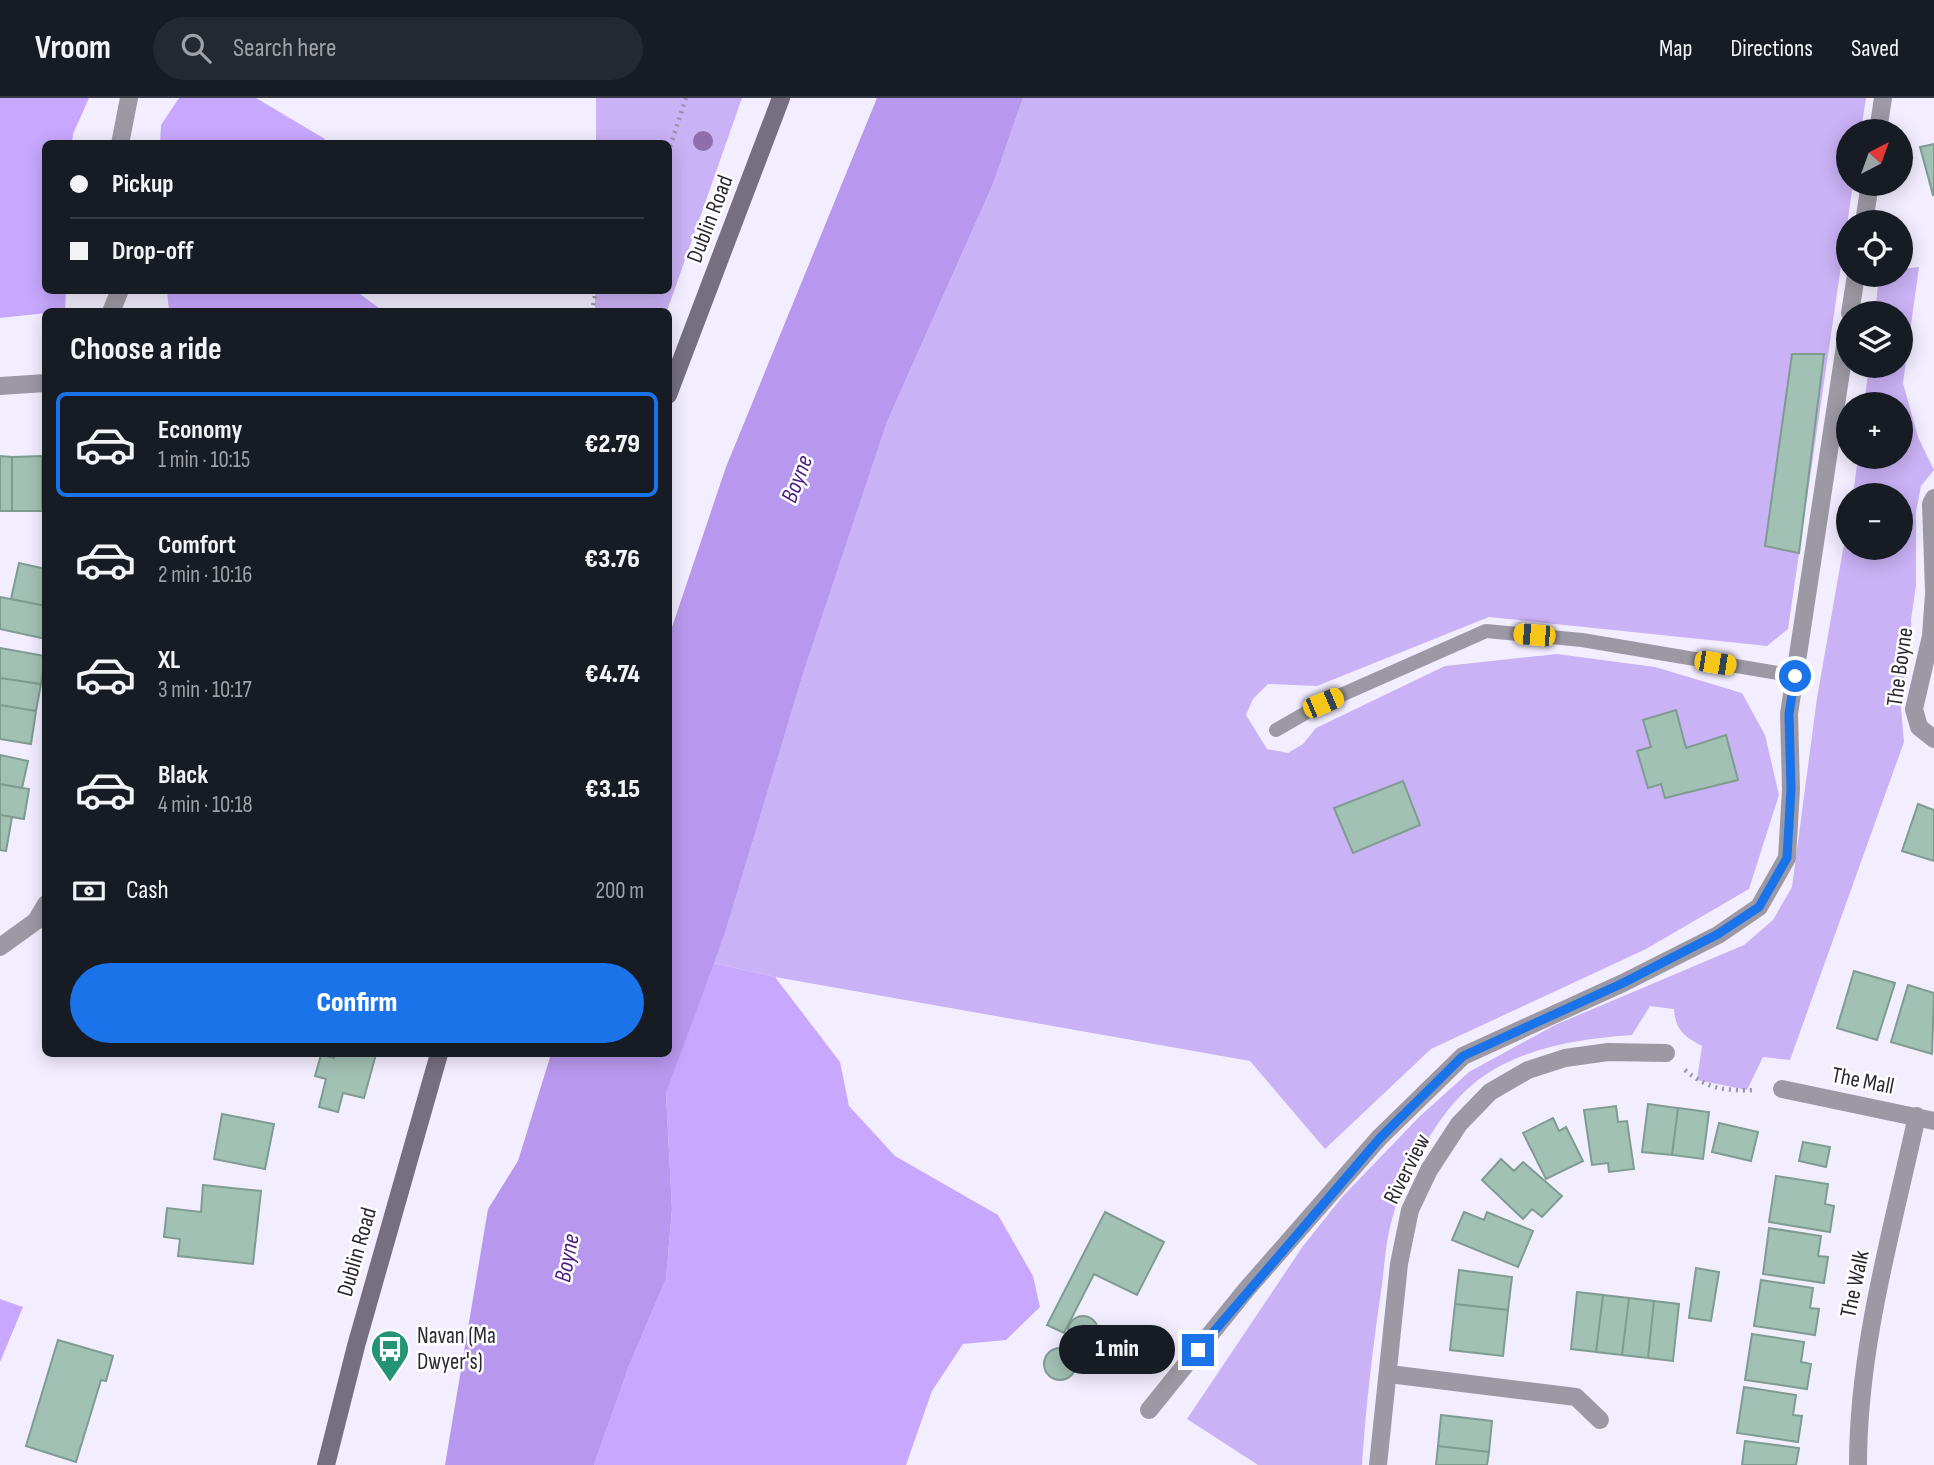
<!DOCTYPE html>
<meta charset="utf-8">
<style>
:root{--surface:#171b24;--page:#242831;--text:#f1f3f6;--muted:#9ea1a6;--line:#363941;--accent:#1a73e8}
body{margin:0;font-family:"Sofia Sans Condensed",sans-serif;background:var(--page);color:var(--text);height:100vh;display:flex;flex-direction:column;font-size:26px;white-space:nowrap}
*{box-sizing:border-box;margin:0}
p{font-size:23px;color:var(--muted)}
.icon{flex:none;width:38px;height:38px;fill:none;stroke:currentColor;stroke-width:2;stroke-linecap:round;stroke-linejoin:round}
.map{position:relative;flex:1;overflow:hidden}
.drawer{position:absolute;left:42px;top:210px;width:630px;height:749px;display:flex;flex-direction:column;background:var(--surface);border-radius:10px;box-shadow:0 4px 18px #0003}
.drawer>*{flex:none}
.guide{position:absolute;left:42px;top:42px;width:630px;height:154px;border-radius:10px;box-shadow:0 4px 18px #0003;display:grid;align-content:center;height:154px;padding:0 28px;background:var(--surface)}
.needle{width:46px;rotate:41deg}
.buttons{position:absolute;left:1836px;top:21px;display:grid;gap:14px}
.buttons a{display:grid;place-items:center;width:77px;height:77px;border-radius:50%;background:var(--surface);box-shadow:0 4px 18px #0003;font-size:35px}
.end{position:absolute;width:32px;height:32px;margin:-16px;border:9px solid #1a73e8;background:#fff;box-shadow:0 0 0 4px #fff}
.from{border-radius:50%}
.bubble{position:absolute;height:49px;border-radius:24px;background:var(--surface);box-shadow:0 4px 18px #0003;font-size:23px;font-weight:800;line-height:49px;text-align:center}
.car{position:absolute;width:21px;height:42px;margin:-21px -10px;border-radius:9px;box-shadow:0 0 5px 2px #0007;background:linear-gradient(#f5c518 24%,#345 0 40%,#f5c518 0 76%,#345 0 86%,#f5c518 0)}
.guide b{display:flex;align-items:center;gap:24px;height:66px;font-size:26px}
.guide b+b{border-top:2px solid var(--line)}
.guide i{width:18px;height:18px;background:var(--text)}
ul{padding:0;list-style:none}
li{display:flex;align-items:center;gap:21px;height:105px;margin:0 14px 10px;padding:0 14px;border:4px solid transparent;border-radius:10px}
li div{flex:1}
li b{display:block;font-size:26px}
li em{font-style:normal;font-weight:800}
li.active{border-color:var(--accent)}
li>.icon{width:63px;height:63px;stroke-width:1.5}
h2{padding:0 28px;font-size:32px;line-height:84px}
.pay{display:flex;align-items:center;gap:18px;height:77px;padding:0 28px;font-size:26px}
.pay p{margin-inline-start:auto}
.primary-button{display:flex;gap:14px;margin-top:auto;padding:14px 28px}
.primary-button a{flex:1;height:80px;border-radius:42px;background:var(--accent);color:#fff;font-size:28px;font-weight:800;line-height:80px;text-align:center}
header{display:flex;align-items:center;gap:42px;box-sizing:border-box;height:98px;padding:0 35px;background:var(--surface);border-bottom:2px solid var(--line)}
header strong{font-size:33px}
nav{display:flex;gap:38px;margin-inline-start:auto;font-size:24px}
.search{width:490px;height:63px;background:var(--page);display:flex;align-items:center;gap:18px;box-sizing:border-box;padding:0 24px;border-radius:38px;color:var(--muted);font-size:26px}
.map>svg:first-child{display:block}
.green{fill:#cab2f6}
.forest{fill:#c8a8ff}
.water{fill:#b898ee}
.building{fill:#a2c1b5;stroke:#7e9c90;stroke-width:2}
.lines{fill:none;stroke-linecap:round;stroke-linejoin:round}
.path{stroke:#9894a2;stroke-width:4.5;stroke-dasharray:2 5;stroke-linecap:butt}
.lane{stroke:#9d99a4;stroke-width:14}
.street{stroke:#9d99a4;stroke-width:18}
.secondary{stroke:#756f7f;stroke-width:18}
.tree{fill:#8f6daf}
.route{stroke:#1a73e8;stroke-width:9}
.labels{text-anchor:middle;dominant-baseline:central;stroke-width:5;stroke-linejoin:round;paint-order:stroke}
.street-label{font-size:23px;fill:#2c2933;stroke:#fff}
.poi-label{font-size:23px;fill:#2c2933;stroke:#fff;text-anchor:start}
.water-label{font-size:24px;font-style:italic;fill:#4b1b7f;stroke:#fff}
</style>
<header>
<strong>Vroom</strong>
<div class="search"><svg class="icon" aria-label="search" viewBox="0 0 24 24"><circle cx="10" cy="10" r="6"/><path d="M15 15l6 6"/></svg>Search here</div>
<nav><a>Map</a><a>Directions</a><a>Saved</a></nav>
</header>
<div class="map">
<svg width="1934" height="1367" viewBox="0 0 1934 1367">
<rect width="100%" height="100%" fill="#f3eeff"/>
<!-- green -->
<path class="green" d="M 596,0 L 742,0 L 667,213 L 595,213 L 595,193 L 668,192 L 668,46 L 596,45 Z
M 1023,0 L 1866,0 L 1861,33 L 1848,33 L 1848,86 L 1853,86 L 1788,531 L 1767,548 L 1489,519 L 1317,588 L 1268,586 L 1253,601 L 1246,617 L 1267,651 L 1288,655 L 1303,646 L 1316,630 L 1445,568 L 1557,556 L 1655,569 L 1742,595 L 1765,637 L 1779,697 L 1749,791 L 1646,851 L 1431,951 L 1325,1051 L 1250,963 L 775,879 L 713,865 L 726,832 L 803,576 L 887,324 L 993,86 Z
M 1919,169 L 1903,285 L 1918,339 L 1934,372 L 1921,388 L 1916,414 L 1916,488 L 1911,522 L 1912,544 L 1900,598 L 1904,644 L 1790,962 L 1763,959 L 1747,992 L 1697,982 L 1702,948 C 1684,939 1675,931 1674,911 L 1650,908 L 1632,937 C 1577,941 1516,950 1472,987 C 1439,1014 1404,1077 1393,1118 C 1386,1140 1385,1164 1382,1187 C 1373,1247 1366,1307 1362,1367 L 1258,1367 L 1187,1321 L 1303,1148 L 1343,1098 L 1419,1019 L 1469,974 L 1555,927 L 1744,847 L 1773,822 L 1792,789 L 1817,600 L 1848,423 L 1848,450 L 1900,450 L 1900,397 L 1853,397 L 1858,359 L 1900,359 L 1900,306 L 1864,306 L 1869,268 L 1900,268 L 1900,215 L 1875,215 L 1879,177 L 1900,177 L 1901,171 Z"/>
<!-- forest -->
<path class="forest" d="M 0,0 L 89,0 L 73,36 L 72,45 L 46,46 L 46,192 L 66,193 L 65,213 L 0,220 Z
M 179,0 L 256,0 L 325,41 L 321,46 L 160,45 L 161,27 Z
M 167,193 L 356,193 L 379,210 L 377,214 L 169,213 Z
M 713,865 L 775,879 L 840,964 L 849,1008 L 895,1058 L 998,1117 L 1033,1178 L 1040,1209 L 1006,1242 L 963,1246 L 932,1293 L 906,1367 L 594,1367 L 629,1268 L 666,1181 L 672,1111 L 666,996 Z
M 0,1201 L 23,1209 L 0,1264 Z"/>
<!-- water -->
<path class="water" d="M 877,0 L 1023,0 L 993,86 L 887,324 L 803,576 L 726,832 L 666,996 L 672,1111 L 666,1181 L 629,1268 L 594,1367 L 445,1367 L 488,1111 L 518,1063 L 551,956 L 668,956 L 669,538 L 726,369 Z"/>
<!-- building -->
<path class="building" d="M 1934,46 L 1934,97 L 1933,97 L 1920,49 Z
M 1792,256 L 1824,256 L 1799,455 L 1765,448 Z
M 0,358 L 12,359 L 12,413 L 0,413 Z
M 42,358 L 42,413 L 12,413 L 12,359 Z
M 19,465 L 46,471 L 46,508 L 11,501 Z
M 0,499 L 46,508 L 46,541 L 0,531 Z
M 0,550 L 45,558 L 41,586 L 0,580 Z
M 0,580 L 41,586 L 36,613 L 0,607 Z
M 0,607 L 36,613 L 31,646 L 0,641 Z
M 1676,612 L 1686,650 L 1726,637 L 1738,682 L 1665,700 L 1661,686 L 1648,690 L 1637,653 L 1651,649 L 1643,622 Z
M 0,657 L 28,663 L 22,690 L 0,686 Z
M 1403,683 L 1420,727 L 1353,755 L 1334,710 Z
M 0,686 L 29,691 L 24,721 L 0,717 Z
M 1918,706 L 1934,712 L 1934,763 L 1902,753 Z
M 0,717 L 12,719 L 6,753 L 0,752 Z
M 1854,873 L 1895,885 L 1877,942 L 1837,930 Z
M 1908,887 L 1934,895 L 1932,956 L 1891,944 Z
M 335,956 L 376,956 L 364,1000 L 343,995 L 338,1014 L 319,1009 L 326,981 L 315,978 L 321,957 L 334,960 Z
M 1648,1006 L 1678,1010 L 1672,1057 L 1642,1054 Z
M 1616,1008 L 1618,1024 L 1627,1023 L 1634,1071 L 1609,1074 L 1608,1065 L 1592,1067 L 1584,1012 Z
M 1678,1010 L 1709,1014 L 1703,1061 L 1672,1057 Z
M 222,1016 L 274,1026 L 265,1071 L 214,1061 Z
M 1553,1020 L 1559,1033 L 1566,1029 L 1583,1063 L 1546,1081 L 1523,1035 Z
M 1719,1025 L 1758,1034 L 1751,1063 L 1712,1054 Z
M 1803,1044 L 1830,1049 L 1826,1069 L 1799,1063 Z
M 1501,1061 L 1514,1073 L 1523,1064 L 1562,1098 L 1542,1119 L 1532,1111 L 1523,1121 L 1482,1082 Z
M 1776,1078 L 1828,1086 L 1825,1106 L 1834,1108 L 1830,1134 L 1769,1124 Z
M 203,1087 L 261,1093 L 253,1166 L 178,1158 L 180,1141 L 164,1139 L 167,1110 L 201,1114 Z
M 1105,1114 L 1164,1144 L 1137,1197 L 1094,1176 L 1064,1235 L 1047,1227 Z
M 1464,1114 L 1484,1122 L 1487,1114 L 1533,1133 L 1518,1169 L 1452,1142 Z
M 1769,1130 L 1821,1138 L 1818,1158 L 1828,1159 L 1824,1185 L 1763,1176 Z
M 1696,1170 L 1719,1174 L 1711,1223 L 1689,1220 Z
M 1459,1172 L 1512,1179 L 1508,1212 L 1455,1206 Z
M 1761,1182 L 1813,1190 L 1810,1210 L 1819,1211 L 1815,1237 L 1754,1228 Z
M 1577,1194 L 1603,1197 L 1596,1254 L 1571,1251 Z
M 1603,1197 L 1629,1200 L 1622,1257 L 1596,1254 Z
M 1629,1200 L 1654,1203 L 1648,1260 L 1622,1257 Z
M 1654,1203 L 1679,1206 L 1673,1263 L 1648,1260 Z
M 1455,1206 L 1508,1212 L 1503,1258 L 1450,1252 Z
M1068 1233a15 15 0 1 1 30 0a15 15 0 1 1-30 0Z
M 1752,1236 L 1804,1244 L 1801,1264 L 1811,1266 L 1807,1291 L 1745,1282 Z
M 58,1242 L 113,1258 L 106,1283 L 101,1282 L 76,1364 L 26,1348 Z
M1044 1266a16 16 0 1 1 32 0a16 16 0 1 1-32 0Z
M 1744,1289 L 1796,1297 L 1793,1317 L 1802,1318 L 1798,1344 L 1737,1335 Z
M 1441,1317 L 1492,1323 L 1489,1354 L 1438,1348 Z
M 1745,1343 L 1799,1350 L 1796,1367 L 1742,1367 Z
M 1438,1348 L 1489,1354 L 1487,1367 L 1436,1367 Z"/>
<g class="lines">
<!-- path -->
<path class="path" d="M 668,55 L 686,0
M 592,214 L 596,192
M 1685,972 C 1708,992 1727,993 1757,992"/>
<!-- lane -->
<path class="lane" d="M 1276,632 L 1323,605 L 1486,533 L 1582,542 L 1795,578"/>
<!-- street -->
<path class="street" d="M 1878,33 L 1883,0
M 120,46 L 129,0
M 1864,124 L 1870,86
M 111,214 L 120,192
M 1850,215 L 1856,177
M 0,288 L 46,285
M 1934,400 L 1931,406 L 1934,493
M 1934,496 L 1931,538 L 1914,611 L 1919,629 L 1934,641
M 0,849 L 36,823 L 46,806
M 1782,991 L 1934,1023
M 1389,1276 L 1576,1299 L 1600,1322
M 1149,1312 L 1246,1192 L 1379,1040 L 1463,958 L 1623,885 L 1718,837 L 1759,809 L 1787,760 L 1791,691 L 1789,616 L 1848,228
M 1378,1367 L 1399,1166 L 1410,1112 L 1429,1072 L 1459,1026 L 1490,994 L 1528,972 L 1565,960 L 1608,954 L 1666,955
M 1858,1367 C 1858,1249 1892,1133 1917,1018"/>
<!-- secondary -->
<path class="secondary" d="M 668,297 L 781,0
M 326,1367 L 356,1248 L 439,956"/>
</g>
<!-- trees -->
<circle class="tree" cx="703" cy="43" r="10"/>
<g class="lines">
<!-- route -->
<path class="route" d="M 1198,1252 L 1380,1040 L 1463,958 L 1623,885 L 1718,836 L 1759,809 L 1787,760 L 1791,691 L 1789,616 L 1795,578"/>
</g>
<!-- icons -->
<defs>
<g id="bus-pin" transform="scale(2.0125)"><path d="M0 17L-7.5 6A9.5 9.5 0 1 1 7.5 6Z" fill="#259476" stroke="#fff"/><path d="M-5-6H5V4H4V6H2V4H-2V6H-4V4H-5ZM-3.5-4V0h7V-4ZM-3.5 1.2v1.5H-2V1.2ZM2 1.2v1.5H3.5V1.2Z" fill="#fff"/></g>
</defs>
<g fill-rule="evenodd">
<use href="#bus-pin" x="390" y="1251"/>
</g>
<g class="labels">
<!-- street labels -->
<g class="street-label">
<text transform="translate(710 121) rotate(-69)">Dublin Road</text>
<text transform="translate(1900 569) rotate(-82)">The Boyne</text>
<text transform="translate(1863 983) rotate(11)">The Mall</text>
<text transform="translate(1407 1071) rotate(-63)">Riverview</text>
<text transform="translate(357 1154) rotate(-74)">Dublin Road</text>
<text transform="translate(1855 1186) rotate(-78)">The Walk</text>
</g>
<!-- poi labels -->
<g class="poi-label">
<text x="417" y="1238">Navan (Ma<tspan x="417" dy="26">Dwyer's)</tspan></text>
</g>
<!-- water labels -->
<g class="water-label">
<text transform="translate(797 381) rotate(-69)">Boyne</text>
<text transform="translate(567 1160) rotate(-79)">Boyne</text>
</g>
</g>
</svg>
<div class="buttons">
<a><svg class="needle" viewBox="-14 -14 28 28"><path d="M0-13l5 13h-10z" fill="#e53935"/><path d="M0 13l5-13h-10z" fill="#9ea1a6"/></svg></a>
<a><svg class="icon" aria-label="locate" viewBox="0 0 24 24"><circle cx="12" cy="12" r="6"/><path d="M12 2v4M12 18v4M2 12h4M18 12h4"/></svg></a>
<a><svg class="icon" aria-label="layers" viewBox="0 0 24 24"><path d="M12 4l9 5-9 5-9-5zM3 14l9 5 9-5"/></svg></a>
<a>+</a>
<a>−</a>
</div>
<i class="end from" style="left:1795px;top:578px"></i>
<i class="end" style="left:1198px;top:1252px"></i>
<div class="bubble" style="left:1059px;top:1227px;width:116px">1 min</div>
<i class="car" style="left:1534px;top:537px;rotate:275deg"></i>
<i class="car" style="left:1715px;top:565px;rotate:99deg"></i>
<i class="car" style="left:1323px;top:605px;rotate:67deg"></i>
<div class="guide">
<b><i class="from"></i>Pickup</b>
<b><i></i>Drop-off</b>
</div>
<section class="drawer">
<h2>Choose a ride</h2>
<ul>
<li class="active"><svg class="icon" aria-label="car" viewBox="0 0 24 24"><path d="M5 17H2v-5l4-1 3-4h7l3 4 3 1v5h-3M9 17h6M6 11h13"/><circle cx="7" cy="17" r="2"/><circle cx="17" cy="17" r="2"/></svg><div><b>Economy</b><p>1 min · 10:15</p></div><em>€2.79</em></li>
<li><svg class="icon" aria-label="car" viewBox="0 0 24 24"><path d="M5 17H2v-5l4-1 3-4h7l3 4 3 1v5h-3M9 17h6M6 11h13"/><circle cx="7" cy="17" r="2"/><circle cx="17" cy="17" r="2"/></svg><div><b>Comfort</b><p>2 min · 10:16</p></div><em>€3.76</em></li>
<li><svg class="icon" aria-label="car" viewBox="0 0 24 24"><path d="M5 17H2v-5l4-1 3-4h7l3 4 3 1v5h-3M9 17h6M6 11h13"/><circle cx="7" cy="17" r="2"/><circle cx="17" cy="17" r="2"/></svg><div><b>XL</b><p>3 min · 10:17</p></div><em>€4.74</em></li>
<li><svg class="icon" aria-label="car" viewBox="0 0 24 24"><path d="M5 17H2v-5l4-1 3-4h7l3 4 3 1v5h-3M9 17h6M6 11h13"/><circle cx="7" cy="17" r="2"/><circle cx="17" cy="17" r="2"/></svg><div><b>Black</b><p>4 min · 10:18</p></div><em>€3.15</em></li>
</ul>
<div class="pay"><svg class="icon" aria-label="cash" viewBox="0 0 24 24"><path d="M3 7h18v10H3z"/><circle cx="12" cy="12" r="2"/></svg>Cash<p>200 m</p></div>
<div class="primary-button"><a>Confirm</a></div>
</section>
</div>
